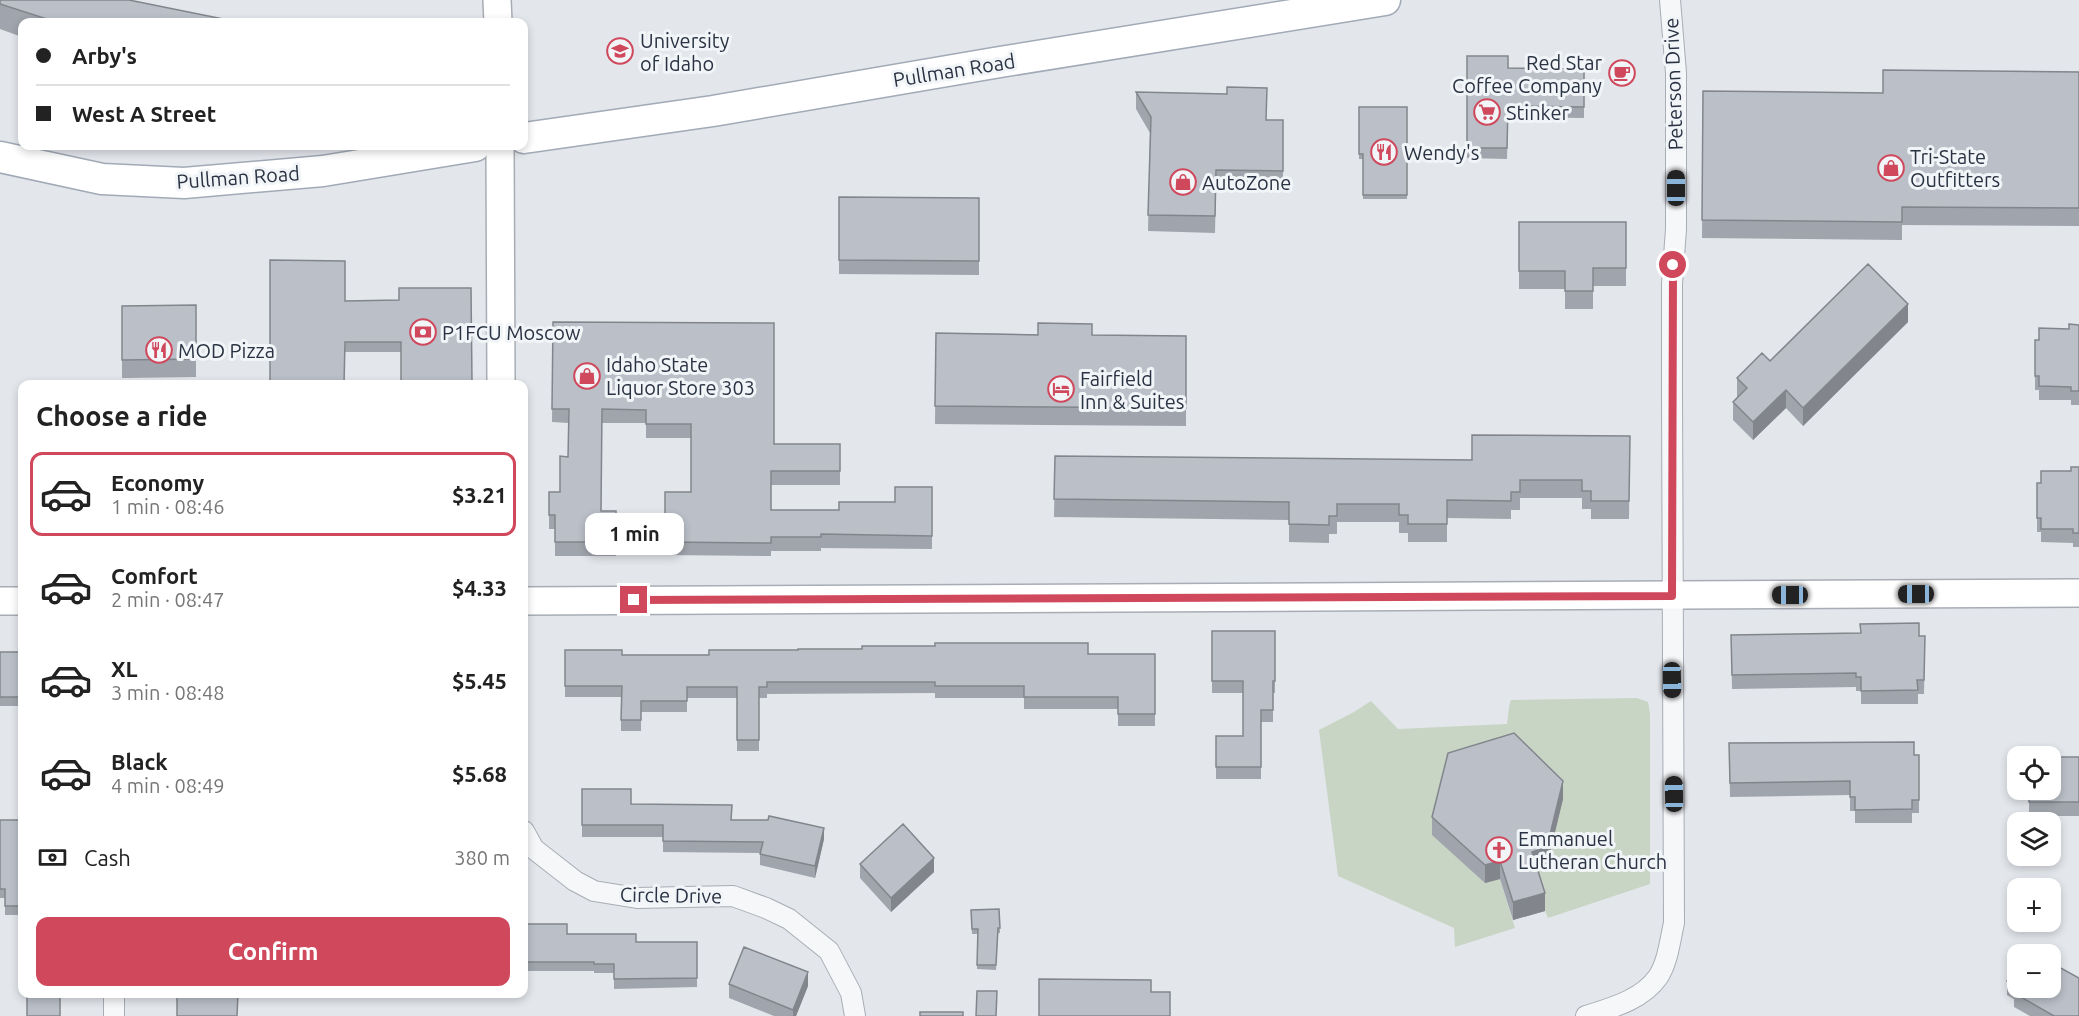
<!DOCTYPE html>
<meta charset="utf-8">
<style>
:root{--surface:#fff;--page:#f2f2f2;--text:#222;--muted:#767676;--line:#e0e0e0;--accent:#d0485c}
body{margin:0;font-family:Ubuntu,sans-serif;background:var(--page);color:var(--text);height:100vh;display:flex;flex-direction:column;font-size:22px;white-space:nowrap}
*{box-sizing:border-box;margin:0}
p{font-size:20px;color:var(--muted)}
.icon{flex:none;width:33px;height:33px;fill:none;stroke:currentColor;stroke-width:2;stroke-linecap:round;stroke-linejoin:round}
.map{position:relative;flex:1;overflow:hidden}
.drawer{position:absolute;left:18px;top:380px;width:510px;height:618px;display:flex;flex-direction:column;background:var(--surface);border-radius:12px;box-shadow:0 3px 9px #0003}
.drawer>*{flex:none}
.hud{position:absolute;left:18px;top:18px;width:510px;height:132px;border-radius:12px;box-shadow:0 3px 9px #0003;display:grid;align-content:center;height:132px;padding:0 18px;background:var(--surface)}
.fabs{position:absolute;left:2007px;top:746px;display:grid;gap:12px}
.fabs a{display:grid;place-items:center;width:54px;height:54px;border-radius:12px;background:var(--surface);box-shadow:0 3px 9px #0003;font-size:30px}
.end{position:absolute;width:27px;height:27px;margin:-14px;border:8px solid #d0485c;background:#fff;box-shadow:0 0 0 3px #fff}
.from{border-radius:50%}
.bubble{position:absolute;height:42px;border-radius:12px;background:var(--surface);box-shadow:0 3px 9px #0003;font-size:20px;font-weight:600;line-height:42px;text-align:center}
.car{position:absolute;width:18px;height:36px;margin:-18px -9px;border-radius:8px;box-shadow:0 0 4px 2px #0007;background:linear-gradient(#222 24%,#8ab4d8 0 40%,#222 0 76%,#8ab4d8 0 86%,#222 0)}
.hud b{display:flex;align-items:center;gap:21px;height:57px;font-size:22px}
.hud b+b{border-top:2px solid var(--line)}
.hud i{width:15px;height:15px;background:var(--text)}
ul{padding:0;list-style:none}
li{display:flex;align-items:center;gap:18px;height:84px;margin:0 12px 9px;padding:0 6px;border:3px solid transparent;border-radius:12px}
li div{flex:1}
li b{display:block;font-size:22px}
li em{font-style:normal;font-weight:600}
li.current{border-color:var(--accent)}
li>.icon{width:54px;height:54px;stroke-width:1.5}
h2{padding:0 18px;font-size:27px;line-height:72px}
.pay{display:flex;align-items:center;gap:15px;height:66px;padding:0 18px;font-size:22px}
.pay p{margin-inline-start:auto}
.cta{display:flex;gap:12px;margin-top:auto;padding:12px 18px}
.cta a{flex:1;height:69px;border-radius:12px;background:var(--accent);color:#fff;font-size:24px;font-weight:600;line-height:69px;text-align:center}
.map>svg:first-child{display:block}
.green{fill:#c8d5c4}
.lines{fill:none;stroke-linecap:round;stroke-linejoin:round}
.street-casing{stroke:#a8adb5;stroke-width:22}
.secondary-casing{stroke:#a8adb5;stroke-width:30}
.primary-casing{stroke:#a2aab7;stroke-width:33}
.street{stroke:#f6f7f9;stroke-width:20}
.secondary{stroke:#fff;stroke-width:27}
.primary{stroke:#fff;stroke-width:30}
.wall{fill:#a0a4ac}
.shaded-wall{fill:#82868c}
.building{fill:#babfc8;stroke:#82868c;stroke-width:1.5}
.route{stroke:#d0485c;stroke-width:8}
.labels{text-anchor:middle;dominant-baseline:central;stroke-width:6;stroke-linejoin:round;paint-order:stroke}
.poi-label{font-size:20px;fill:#2a3343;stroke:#f2f5f8;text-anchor:start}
.street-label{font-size:20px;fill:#2a3343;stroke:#f2f5f8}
</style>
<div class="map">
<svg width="2079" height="1016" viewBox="0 0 2079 1016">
<rect width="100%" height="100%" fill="#e3e6eb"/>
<!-- green -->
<path class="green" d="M 1637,698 L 1648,702 L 1650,714 L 1650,884 L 1548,918 L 1545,911 L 1500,879 L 1515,928 L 1455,947 L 1454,928 L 1338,876 L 1319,730 L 1354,712 L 1371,701 L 1398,729 L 1507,724 L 1509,707 L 1511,700 Z"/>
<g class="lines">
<!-- street casing -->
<g class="street-casing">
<path id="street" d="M 524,831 L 534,849 L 575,881 L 594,891 L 637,898 L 733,896 L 766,908 L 789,919 L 829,951 L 851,993 L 855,1016
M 114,993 L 114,1016
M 1586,1016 C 1611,1008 1642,1000 1658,977 C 1668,962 1670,940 1674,923 L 1672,394 L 1672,284 L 1676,229 L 1676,73 L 1670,0"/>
</g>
<!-- secondary casing -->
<g class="secondary-casing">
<path id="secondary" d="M 497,0 L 498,22
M 500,146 L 501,384
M 0,601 L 22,601
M 524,601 L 2079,593"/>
</g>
<!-- primary casing -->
<g class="primary-casing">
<path id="primary" d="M 524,138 L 713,111 L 1000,62 L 1385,0
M 0,157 L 102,179 L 184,183 L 323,171 L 475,146"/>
</g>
<!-- street -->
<use href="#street" class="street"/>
<!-- secondary -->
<use href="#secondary" class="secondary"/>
<!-- primary -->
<use href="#primary" class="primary"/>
</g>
<!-- wall -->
<path class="wall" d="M 0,0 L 238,22 L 22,22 L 22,37 L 0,29 Z
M 1467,56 L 1508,68 L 1584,69 L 1584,118 L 1508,117 L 1507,159 L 1467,158 Z
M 2079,72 L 2079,226 L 1902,225 L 1902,240 L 1702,238 L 1703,91 L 1883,93 Z
M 1136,92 L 1266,120 L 1283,120 L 1283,187 L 1216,186 L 1215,233 L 1148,231 L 1150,133 L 1136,109 Z
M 1359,107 L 1407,107 L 1407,199 L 1363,199 L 1363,159 L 1359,159 Z
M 839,197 L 979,198 L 979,275 L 839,274 Z
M 1519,222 L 1626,222 L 1626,286 L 1593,286 L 1593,309 L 1565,309 L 1565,289 L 1519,289 Z
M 471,288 L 472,384 L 401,384 L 401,352 L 345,352 L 345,301 L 399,300 Z
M 196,305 L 196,377 L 122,378 L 122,306 Z
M 553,322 L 774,444 L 840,444 L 840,485 L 771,485 L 771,510 L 839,510 L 895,502 L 932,487 L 932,549 L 821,548 L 821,551 L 771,551 L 771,556 L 665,555 L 665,492 L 691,492 L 691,438 L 646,438 L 646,423 L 602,423 L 601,511 L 616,511 L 616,556 L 555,556 L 555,529 L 549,529 L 549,492 L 560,492 L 568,457 L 569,423 L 552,422 Z
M 1908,322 L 1803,426 L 1786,408 L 1753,440 L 1733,420 L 1733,402 L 1737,397 L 1737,378 L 1770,361 Z
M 2079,325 L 2079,405 L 2071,405 L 2071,400 L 2039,400 L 2039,390 L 2035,390 L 2035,376 L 2039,340 Z
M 936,333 L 1186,336 L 1186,426 L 935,424 Z
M 1630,436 L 1629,519 L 1591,519 L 1591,509 L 1582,509 L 1582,498 L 1520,498 L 1520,510 L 1511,510 L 1511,519 L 1447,518 L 1447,542 L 1408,542 L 1408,533 L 1399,533 L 1399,522 L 1337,522 L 1337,534 L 1329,534 L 1329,543 L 1289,542 L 1289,520 L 1054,517 L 1055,456 L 1472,460 Z
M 2079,467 L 2079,547 L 2073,547 L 2073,543 L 2041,542 L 2041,532 L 2037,532 L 2037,518 L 2041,483 Z
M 1212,631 L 1275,631 L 1275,693 L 1273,693 L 1273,722 L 1261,722 L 1261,779 L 1216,779 L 1216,736 L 1243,736 L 1243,693 L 1212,693 Z
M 1731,635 L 1925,636 L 1924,694 L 1918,694 L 1918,704 L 1861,704 L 1861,691 L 1856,691 L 1856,687 L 1732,689 Z
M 565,650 L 622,655 L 1155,654 L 1155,726 L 1118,726 L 1118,709 L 1024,709 L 1024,698 L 935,698 L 935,693 L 767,694 L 767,698 L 759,698 L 759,751 L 737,751 L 737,698 L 687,698 L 687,712 L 641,712 L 641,731 L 621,731 L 621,697 L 565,697 Z
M 0,652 L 22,652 L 22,706 L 0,706 Z
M 1729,743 L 1919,755 L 1919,813 L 1912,813 L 1912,823 L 1855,823 L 1855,811 L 1850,811 L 1850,795 L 1730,797 Z
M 2079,757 L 2079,816 L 2029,816 L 2029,789 Z
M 582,789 L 631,804 L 731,820 L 824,839 L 815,878 L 760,865 L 760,853 L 663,852 L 663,837 L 582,837 Z
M 1563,799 L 1547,865 L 1537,868 L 1545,911 L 1513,920 L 1500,879 L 1485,883 L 1432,835 L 1432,817 Z
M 0,820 L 22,820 L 22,915 L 5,915 L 5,898 L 0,898 Z
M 860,864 L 934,872 L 891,912 L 860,878 Z
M 999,909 L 1000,933 L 998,933 L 996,970 L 977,969 L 978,934 L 972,934 L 971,910 Z
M 524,924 L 567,934 L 636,942 L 697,942 L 697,987 L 614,989 L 614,973 L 594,973 L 594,971 L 524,971 Z
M 2007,981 L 2079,1016 L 2030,1016 L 2014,1007 L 2014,999 L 2007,995 Z
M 729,984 L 808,986 L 796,1016 L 774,1016 L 729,998 Z"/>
<!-- shaded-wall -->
<path class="shaded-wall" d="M 1908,304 L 1908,322 L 1803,426 L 1803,408 Z
M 1786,390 L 1786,408 L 1753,440 L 1753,422 Z
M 1563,781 L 1563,799 L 1547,865 L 1532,870 L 1532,852 Z
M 824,828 L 824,839 L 815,878 L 815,866 Z
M 934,858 L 934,872 L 891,912 L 891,898 Z
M 1500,861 L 1500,879 L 1485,883 L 1485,865 Z
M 1545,893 L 1545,911 L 1513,920 L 1513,902 Z
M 808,972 L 808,986 L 796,1016 L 793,1016 L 793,1010 Z"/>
<!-- building -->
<path class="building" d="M 0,0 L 129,0 L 238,22 L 56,22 L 0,4 Z
M 1467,56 L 1508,56 L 1508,68 L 1584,69 L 1584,107 L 1508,106 L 1507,148 L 1467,148 Z
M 1883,70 L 2079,72 L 2079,208 L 1902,207 L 1902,222 L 1702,220 L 1703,91 L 1883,93 Z
M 1227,87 L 1267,88 L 1266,120 L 1283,120 L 1283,171 L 1216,170 L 1215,216 L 1148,215 L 1151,117 L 1136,92 L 1227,94 Z
M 1359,107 L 1407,107 L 1407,195 L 1363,195 L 1363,154 L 1359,154 Z
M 839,197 L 979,198 L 979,261 L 839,260 Z
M 1519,222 L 1626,222 L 1626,268 L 1593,268 L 1593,291 L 1565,291 L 1565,271 L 1519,271 Z
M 270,260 L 345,261 L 345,301 L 399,300 L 399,288 L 471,288 L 472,382 L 401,382 L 401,342 L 345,342 L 344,384 L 270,384 Z
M 1868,264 L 1908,304 L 1803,408 L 1786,390 L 1753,422 L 1733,402 L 1747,388 L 1737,378 L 1762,353 L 1770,361 Z
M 196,305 L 196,359 L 122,360 L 122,306 Z
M 553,322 L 774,323 L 774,444 L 840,444 L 840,471 L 771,471 L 771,510 L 839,510 L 839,502 L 895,502 L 895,487 L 932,487 L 932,536 L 821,534 L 821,537 L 771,537 L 771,543 L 665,542 L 665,492 L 691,492 L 691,424 L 646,424 L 646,410 L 602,409 L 601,511 L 616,511 L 616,542 L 555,542 L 555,515 L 549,515 L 549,492 L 560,492 L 560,456 L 568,457 L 569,409 L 552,409 Z
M 1038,323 L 1092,324 L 1092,335 L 1186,336 L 1186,408 L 935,406 L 936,333 L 1038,335 Z
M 2069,324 L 2079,325 L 2079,391 L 2071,391 L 2071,387 L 2039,386 L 2039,376 L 2035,376 L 2035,340 L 2039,340 L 2039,328 L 2069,329 Z
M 1472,435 L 1630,436 L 1629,501 L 1591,501 L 1591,491 L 1582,491 L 1582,480 L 1520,480 L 1520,492 L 1511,492 L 1511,501 L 1447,500 L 1447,524 L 1408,524 L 1408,515 L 1399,515 L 1399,504 L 1337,504 L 1337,516 L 1329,516 L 1329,525 L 1289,524 L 1289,502 L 1054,499 L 1055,456 L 1472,460 Z
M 2071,467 L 2079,467 L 2079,533 L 2073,533 L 2073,529 L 2041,529 L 2041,518 L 2037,518 L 2037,483 L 2041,483 L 2041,471 L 2071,471 Z
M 1919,623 L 1919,636 L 1925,636 L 1924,680 L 1917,680 L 1918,690 L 1861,691 L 1861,677 L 1856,677 L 1856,673 L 1732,675 L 1731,635 L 1861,633 L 1860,624 Z
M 1212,631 L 1275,631 L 1275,681 L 1273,681 L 1273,710 L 1261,710 L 1261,767 L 1216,767 L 1216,736 L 1243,736 L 1243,681 L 1212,681 Z
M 935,643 L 1088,643 L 1088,654 L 1155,654 L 1155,714 L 1118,714 L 1118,697 L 1024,697 L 1024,686 L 935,686 L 935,682 L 767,682 L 767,687 L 759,687 L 759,740 L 737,740 L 737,687 L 687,687 L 687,701 L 641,701 L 641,720 L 621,720 L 622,686 L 565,686 L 565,650 L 622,650 L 622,655 L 709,655 L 709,650 L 798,650 L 798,649 L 862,649 L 862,646 L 935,646 Z
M 0,652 L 22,652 L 22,697 L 0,697 Z
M 1514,733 L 1563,781 L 1547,847 L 1532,852 L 1545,893 L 1513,902 L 1500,861 L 1485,865 L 1432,817 L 1448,753 Z
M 1914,742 L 1914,755 L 1919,755 L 1919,800 L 1912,800 L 1912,809 L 1855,810 L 1855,797 L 1850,797 L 1850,781 L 1730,783 L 1729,743 Z
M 2050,757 L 2079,757 L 2079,802 L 2029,802 L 2029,789 L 2050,789 Z
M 582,789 L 631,789 L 631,804 L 732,805 L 731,820 L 768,820 L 769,816 L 824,828 L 815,866 L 760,854 L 763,842 L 663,841 L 663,825 L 582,825 Z
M 0,820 L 22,820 L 22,937 L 22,906 L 5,906 L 5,889 L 0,889 Z
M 903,824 L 934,858 L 891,898 L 860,864 Z
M 999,909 L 1000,928 L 998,928 L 996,965 L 977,965 L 978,929 L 972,929 L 971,910 Z
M 524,924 L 567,924 L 567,934 L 636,934 L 636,942 L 697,942 L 697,978 L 614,979 L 614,964 L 594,964 L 594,962 L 524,962 Z
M 744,947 L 808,972 L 793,1010 L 729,984 Z
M 2026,948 L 2037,954 L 2022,954 Z
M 2018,962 L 2018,987 L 2050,987 L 2050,962 L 2079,978 L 2079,1016 L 2054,1016 L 2014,993 L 2017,987 L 2007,981 Z
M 1039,979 L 1151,980 L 1151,992 L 1170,992 L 1170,1016 L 1039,1016 Z
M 977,991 L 997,991 L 996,1016 L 976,1016 Z
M 27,993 L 60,993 L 60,1016 L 27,1016 Z
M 177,993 L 238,993 L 237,1016 L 177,1016 Z
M 920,1012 L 963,1012 L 963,1016 L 920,1016 Z"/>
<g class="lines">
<!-- route -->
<path class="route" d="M 634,600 L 1672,596 L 1673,265"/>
</g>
<!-- icons -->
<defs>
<g id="university-ring" transform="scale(1.35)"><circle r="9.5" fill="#f2f5f8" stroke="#d0485c" stroke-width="1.5"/><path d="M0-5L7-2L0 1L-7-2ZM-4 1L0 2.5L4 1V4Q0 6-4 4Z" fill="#d0485c"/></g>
<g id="cafe-ring" transform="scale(1.35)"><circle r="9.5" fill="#f2f5f8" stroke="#d0485c" stroke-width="1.5"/><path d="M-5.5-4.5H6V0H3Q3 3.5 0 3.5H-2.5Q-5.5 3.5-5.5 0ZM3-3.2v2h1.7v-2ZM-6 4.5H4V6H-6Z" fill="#d0485c"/></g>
<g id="supermarket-ring" transform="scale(1.35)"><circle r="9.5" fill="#f2f5f8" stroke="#d0485c" stroke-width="1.5"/><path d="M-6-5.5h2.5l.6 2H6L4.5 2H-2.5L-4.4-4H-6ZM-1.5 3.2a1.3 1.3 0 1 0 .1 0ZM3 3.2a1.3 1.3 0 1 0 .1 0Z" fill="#d0485c"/></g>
<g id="restaurant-ring" transform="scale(1.35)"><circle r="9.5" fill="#f2f5f8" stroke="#d0485c" stroke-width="1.5"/><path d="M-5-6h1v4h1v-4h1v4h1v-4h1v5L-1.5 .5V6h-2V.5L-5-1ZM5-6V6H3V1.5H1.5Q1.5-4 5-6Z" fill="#d0485c"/></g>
<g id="shop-ring" transform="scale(1.35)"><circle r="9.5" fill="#f2f5f8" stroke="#d0485c" stroke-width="1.5"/><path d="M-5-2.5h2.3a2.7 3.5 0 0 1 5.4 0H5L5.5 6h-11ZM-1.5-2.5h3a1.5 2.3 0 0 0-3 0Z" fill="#d0485c"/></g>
<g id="bank-ring" transform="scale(1.35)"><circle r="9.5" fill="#f2f5f8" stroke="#d0485c" stroke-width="1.5"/><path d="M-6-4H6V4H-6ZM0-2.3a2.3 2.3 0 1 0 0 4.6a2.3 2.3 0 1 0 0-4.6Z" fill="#d0485c"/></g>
<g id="hotel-ring" transform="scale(1.35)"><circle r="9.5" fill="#f2f5f8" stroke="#d0485c" stroke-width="1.5"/><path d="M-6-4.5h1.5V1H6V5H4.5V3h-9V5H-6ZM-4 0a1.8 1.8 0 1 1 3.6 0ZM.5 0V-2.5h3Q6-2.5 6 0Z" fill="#d0485c"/></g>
<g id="church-ring" transform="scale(1.35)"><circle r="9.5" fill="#f2f5f8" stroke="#d0485c" stroke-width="1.5"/><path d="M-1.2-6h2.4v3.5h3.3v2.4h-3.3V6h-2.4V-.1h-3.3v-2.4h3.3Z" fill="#d0485c"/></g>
</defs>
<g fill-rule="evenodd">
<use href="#university-ring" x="620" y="51"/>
<use href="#cafe-ring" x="1622" y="73"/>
<use href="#supermarket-ring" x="1487" y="112"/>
<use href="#restaurant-ring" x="1384" y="152"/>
<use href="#shop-ring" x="1891" y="168"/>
<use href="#shop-ring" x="1183" y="182"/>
<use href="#bank-ring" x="423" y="332"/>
<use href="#restaurant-ring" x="159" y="350"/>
<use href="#shop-ring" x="587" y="376"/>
<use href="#hotel-ring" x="1061" y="389"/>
<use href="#church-ring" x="1499" y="850"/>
</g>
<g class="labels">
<!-- poi labels -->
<g class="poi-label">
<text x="640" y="40">University<tspan x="640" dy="23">of Idaho</tspan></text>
<text x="1602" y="62" text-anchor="end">Red Star<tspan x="1602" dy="23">Coffee Company</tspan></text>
<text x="1506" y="112">Stinker</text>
<text x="1404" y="152">Wendy's</text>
<text x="1910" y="156">Tri-State<tspan x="1910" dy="23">Outfitters</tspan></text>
<text x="1202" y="182">AutoZone</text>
<text x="442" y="332">P1FCU Moscow</text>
<text x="178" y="350">MOD Pizza</text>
<text x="606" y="364">Idaho State<tspan x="606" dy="23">Liquor Store 303</tspan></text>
<text x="1080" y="378">Fairfield<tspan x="1080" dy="23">Inn &amp; Suites</tspan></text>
<text x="1518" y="838">Emmanuel<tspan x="1518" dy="23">Lutheran Church</tspan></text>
</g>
<!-- street labels -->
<g class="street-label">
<text transform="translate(954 70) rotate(-9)">Pullman Road</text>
<text transform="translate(1673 84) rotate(-92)">Peterson Drive</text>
<text transform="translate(238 177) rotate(-4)">Pullman Road</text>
<text transform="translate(671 895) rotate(1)">Circle Drive</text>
</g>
</g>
</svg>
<div class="fabs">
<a><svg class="icon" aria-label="locate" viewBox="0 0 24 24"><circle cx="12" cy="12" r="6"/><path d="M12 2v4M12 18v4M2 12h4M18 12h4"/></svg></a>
<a><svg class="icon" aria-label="layers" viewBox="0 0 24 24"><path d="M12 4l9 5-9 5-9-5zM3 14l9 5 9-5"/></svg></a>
<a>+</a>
<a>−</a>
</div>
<i class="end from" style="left:1673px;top:265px"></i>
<i class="end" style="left:634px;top:600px"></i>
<div class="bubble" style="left:585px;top:513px;width:99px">1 min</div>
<i class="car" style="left:1676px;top:188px;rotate:0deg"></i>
<i class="car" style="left:1916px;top:594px;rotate:270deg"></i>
<i class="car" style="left:1790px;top:595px;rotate:270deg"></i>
<i class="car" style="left:1672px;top:680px;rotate:179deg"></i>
<i class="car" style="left:1674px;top:794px;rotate:359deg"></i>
<div class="hud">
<b><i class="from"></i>Arby's</b>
<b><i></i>West A Street</b>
</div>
<section class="drawer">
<h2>Choose a ride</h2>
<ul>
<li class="current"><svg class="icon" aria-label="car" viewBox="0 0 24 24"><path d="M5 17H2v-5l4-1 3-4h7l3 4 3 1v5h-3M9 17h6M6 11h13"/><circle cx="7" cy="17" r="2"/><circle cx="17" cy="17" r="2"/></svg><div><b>Economy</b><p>1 min · 08:46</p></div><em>$3.21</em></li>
<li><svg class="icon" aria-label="car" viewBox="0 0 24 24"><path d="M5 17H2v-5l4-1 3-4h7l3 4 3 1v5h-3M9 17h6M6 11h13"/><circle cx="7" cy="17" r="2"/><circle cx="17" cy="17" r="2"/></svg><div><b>Comfort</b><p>2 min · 08:47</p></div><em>$4.33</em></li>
<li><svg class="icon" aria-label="car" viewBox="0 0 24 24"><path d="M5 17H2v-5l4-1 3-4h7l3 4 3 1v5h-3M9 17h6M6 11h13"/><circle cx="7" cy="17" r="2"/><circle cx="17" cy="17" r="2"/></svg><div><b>XL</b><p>3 min · 08:48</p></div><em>$5.45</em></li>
<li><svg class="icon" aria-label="car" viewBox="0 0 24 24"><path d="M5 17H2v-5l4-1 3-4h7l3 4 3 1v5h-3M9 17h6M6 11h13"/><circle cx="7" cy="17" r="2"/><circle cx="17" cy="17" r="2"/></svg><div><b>Black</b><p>4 min · 08:49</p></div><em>$5.68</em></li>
</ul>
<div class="pay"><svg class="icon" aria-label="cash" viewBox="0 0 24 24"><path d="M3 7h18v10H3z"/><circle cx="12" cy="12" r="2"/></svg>Cash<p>380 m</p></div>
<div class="cta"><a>Confirm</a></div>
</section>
</div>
